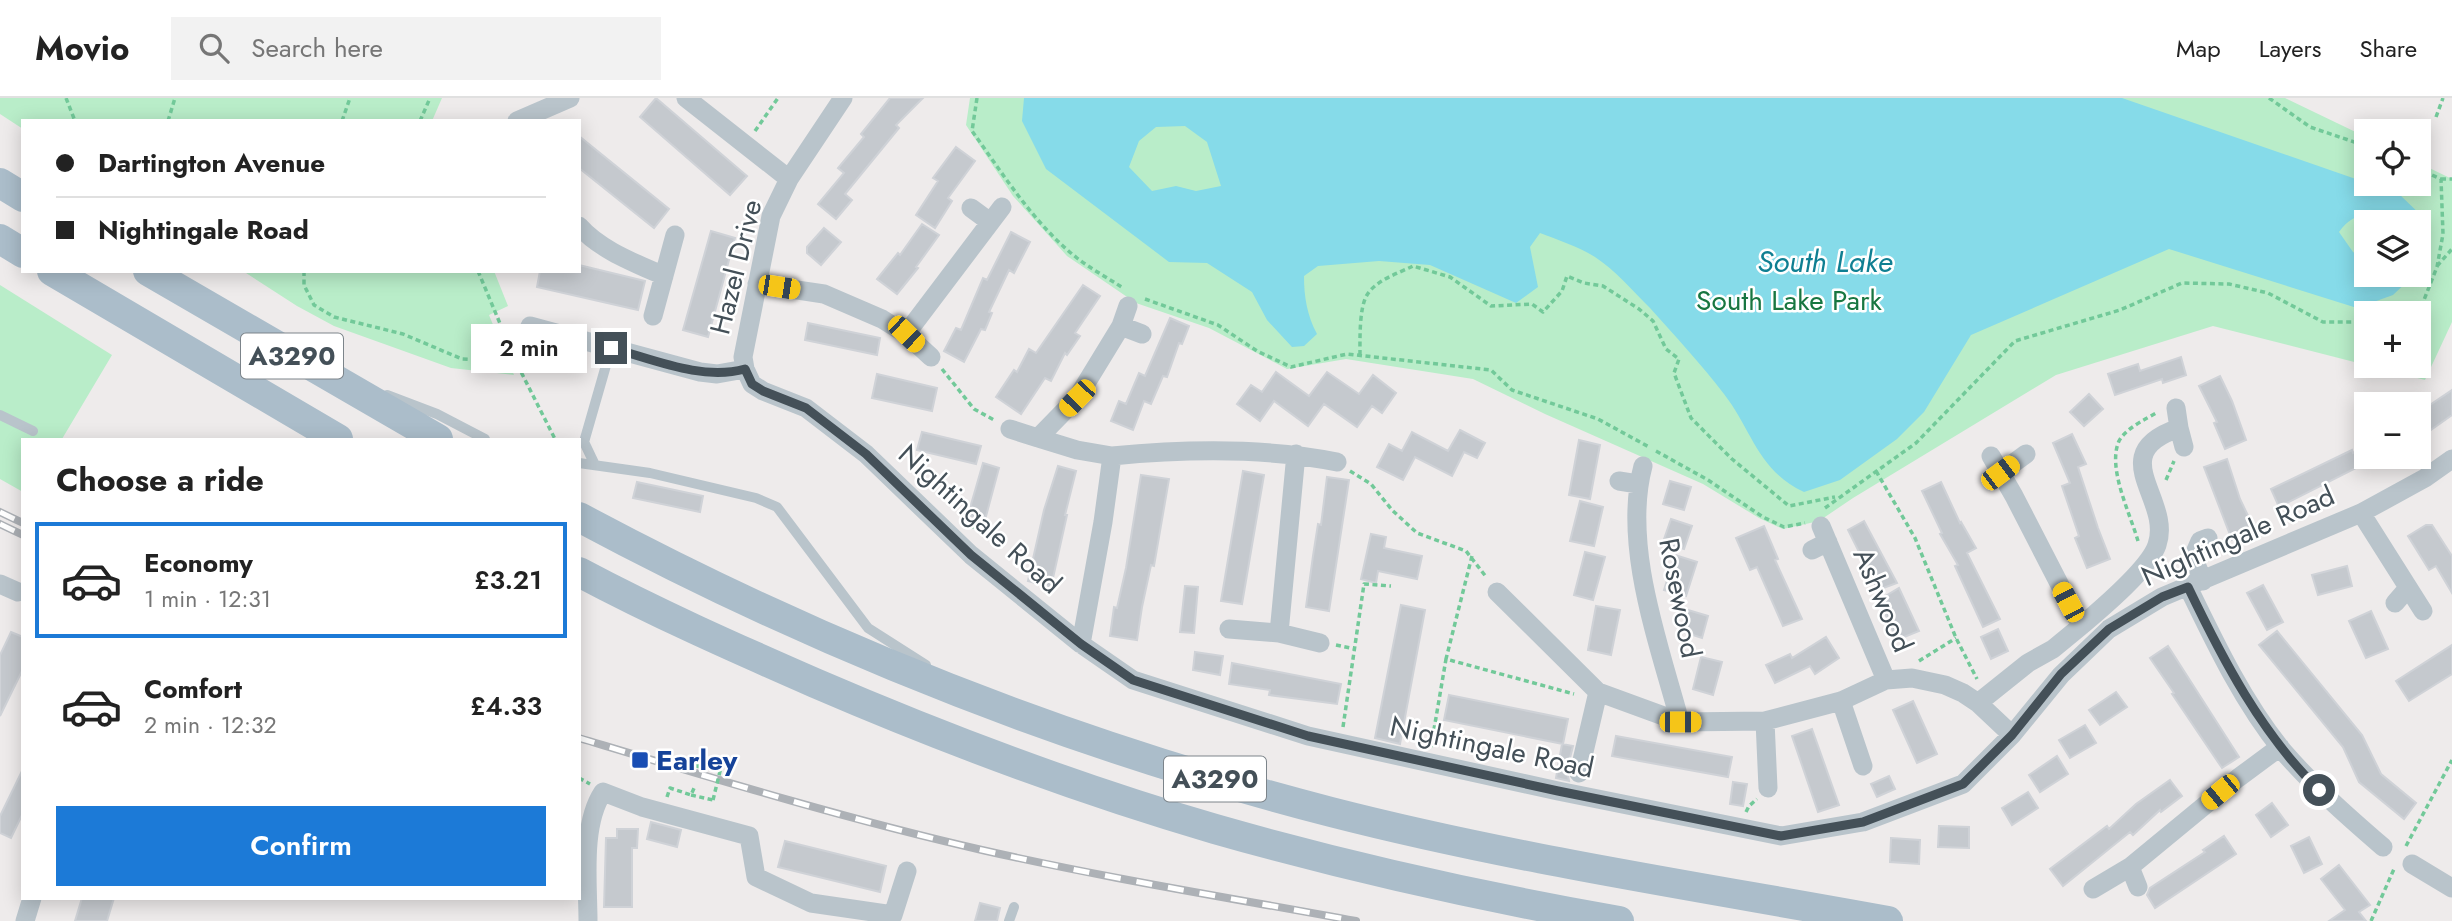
<!DOCTYPE html>
<meta charset="utf-8">
<style>
:root{--surface:#fff;--page:#f2f2f2;--text:#222;--muted:#767676;--line:#e0e0e0;--accent:#1c7ad7}
body{margin:0;font-family:Jost,sans-serif;background:var(--page);color:var(--text);height:100vh;display:flex;flex-direction:column;font-size:26px;white-space:nowrap}
*{box-sizing:border-box;margin:0}
p{font-size:23px;color:var(--muted)}
.icon{flex:none;width:38px;height:38px;fill:none;stroke:currentColor;stroke-width:2;stroke-linecap:round;stroke-linejoin:round}
.map{position:relative;flex:1;overflow:hidden}
.panel{position:absolute;left:21px;top:340px;width:560px;height:462px;display:flex;flex-direction:column;background:var(--surface);border-radius:0px;box-shadow:0 4px 18px #0003}
.panel>*{flex:none}
.hud{position:absolute;left:21px;top:21px;width:560px;height:154px;border-radius:0px;box-shadow:0 4px 18px #0003;display:grid;align-content:center;height:154px;padding:0 35px;background:var(--surface)}
.buttons{position:absolute;left:2354px;top:21px;display:grid;gap:14px}
.buttons a{display:grid;place-items:center;width:77px;height:77px;border-radius:0px;background:var(--surface);box-shadow:0 4px 18px #0003;font-size:35px}
.end{position:absolute;width:32px;height:32px;margin:-16px;border:9px solid #445058;background:#fff;box-shadow:0 0 0 4px #fff}
.from{border-radius:50%}
.bubble{position:absolute;height:49px;border-radius:0px;background:var(--surface);box-shadow:0 4px 18px #0003;font-size:23px;font-weight:600;line-height:49px;text-align:center}
.car{position:absolute;width:21px;height:42px;margin:-21px -10px;border-radius:9px;box-shadow:0 0 5px 2px #0007;background:linear-gradient(#f5c518 24%,#345 0 40%,#f5c518 0 76%,#345 0 86%,#f5c518 0)}
.hud b{display:flex;align-items:center;gap:24px;height:66px;font-size:26px}
.hud b+b{border-top:2px solid var(--line)}
.hud i{width:18px;height:18px;background:var(--text)}
ul{padding:0;list-style:none}
li{display:flex;align-items:center;gap:21px;height:116px;margin:0 14px 10px;padding:0 21px;border:4px solid transparent;border-radius:0px}
li div{flex:1}
li b{display:block;font-size:26px}
li em{font-style:normal;font-weight:600}
li.current{border-color:var(--accent)}
li>.icon{width:63px;height:63px;stroke-width:1.5}
h2{padding:0 35px;font-size:32px;line-height:84px}
.primary-button{display:flex;gap:14px;margin-top:auto;padding:14px 35px}
.primary-button a{flex:1;height:80px;border-radius:0px;background:var(--accent);color:#fff;font-size:28px;font-weight:600;line-height:80px;text-align:center}
header{display:flex;align-items:center;gap:42px;box-sizing:border-box;height:98px;padding:0 35px;background:var(--surface);border-bottom:2px solid var(--line)}
header strong{font-size:33px}
nav{display:flex;gap:38px;margin-inline-start:auto;font-size:24px}
.search{width:490px;height:63px;background:var(--page);display:flex;align-items:center;gap:18px;box-sizing:border-box;padding:0 24px;border-radius:0px;color:var(--muted);font-size:26px}
.map>svg:first-child{display:block}
.green{fill:#b9edc9;fill-rule:evenodd}
.water{fill:#86dbe9;fill-rule:evenodd}
.building{fill:#c5c9ce;stroke:#cfd2d7;stroke-width:2}
.lines{fill:none;stroke-linecap:round;stroke-linejoin:round}
.path{stroke:#72c999;stroke-width:3.5;stroke-dasharray:5 3.5;stroke-linecap:butt}
.lane{stroke:#b9c4cb;stroke-width:10}
.street{stroke:#b9c4cb;stroke-width:19}
.primary{stroke:#abbdca;stroke-width:30}
.rail-casing{stroke:#adb1b6;stroke-width:8}
.rail{stroke:#fff;stroke-width:5;stroke-dasharray:16;stroke-linecap:butt}
.path-bridge{stroke:#72c999;stroke-width:3.5;stroke-dasharray:5 3.5;stroke-linecap:butt}
.route{stroke:#445058;stroke-width:9}
.transit-dot{fill:#1a4fb4;stroke:#fff;stroke-width:2.5}
.labels{text-anchor:middle;dominant-baseline:central;stroke-width:5;stroke-linejoin:round;paint-order:stroke}
.shield{fill:#fff;stroke:#7c848a;stroke-width:2}
.shield-label{font-size:26px;font-weight:bold;fill:#445058}
.street-label{font-size:28px;fill:#445058;stroke:#fff}
.park-label{font-size:28px;fill:#187641;stroke:#fff}
.transit-label{font-size:28px;font-weight:bold;fill:#164399;stroke:#fff;text-anchor:start}
.water-label{font-size:30px;font-style:italic;fill:#0f7f92;stroke:#fff}
</style>
<header>
<strong>Movio</strong>
<div class="search"><svg class="icon" aria-label="search" viewBox="0 0 24 24"><circle cx="10" cy="10" r="6"/><path d="M15 15l6 6"/></svg>Search here</div>
<nav><a>Map</a><a>Layers</a><a>Share</a></nav>
</header>
<div class="map">
<svg width="2452" height="823" viewBox="0 0 2452 823">
<rect width="100%" height="100%" fill="#eeebeb"/>
<!-- green -->
<path class="green" d="M 0,0 L 442,0 L 432,23 L 23,23 L 23,31 L 0,16 Z
M 970,0 L 2285,0 L 2366,39 L 2366,86 L 2418,86 L 2419,65 L 2452,81 L 2452,224 L 2425,282 L 2370,268 L 2418,268 L 2418,215 L 2366,215 L 2366,267 L 2213,228 L 2056,277 L 1853,400 L 1819,423 L 1783,431 L 1759,420 L 1703,386 L 1545,316 L 1473,281 L 1346,261 L 1287,271 L 1209,230 L 1136,205 L 1067,158 L 1013,98 L 966,27 ZM 2366,124 L 2418,124 L 2418,177 L 2366,177 Z
M 243,173 L 494,173 L 508,208 L 489,217 L 514,277 L 451,270 L 334,228 L 297,208 Z
M 0,187 L 112,257 L 62,341 L 23,341 L 23,394 L 0,381 Z"/>
<!-- water -->
<path class="water" d="M 1024,0 L 2122,0 L 2399,96 L 2427,123 L 2425,167 L 2419,173 L 2418,124 C 2411,124 2403,125 2396,124 C 2372,118 2356,110 2339,134 L 2353,154 L 2366,161 L 2366,177 L 2414,177 L 2393,197 L 2357,210 L 2169,151 L 1971,237 L 1924,314 L 1897,341 L 1840,382 L 1804,394 C 1758,373 1752,332 1724,296 C 1701,266 1675,238 1650,210 C 1632,192 1616,173 1595,159 C 1579,149 1558,142 1540,135 L 1530,149 L 1538,189 L 1516,205 L 1430,167 L 1379,163 L 1318,168 L 1304,178 C 1304,199 1307,217 1317,236 L 1304,248 L 1292,249 L 1267,222 L 1252,194 L 1207,165 L 1169,164 L 1046,71 L 1022,23 ZM 1185,28 L 1207,44 L 1221,88 L 1196,93 L 1176,88 L 1152,93 L 1129,69 L 1139,43 L 1156,29 Z"/>
<!-- building -->
<path class="building" d="M 656,0 L 747,78 L 730,97 L 640,19 Z
M 890,0 L 923,0 L 896,27 L 899,30 L 845,96 L 852,102 L 836,121 L 818,106 L 844,75 L 838,70 L 864,39 L 861,36 Z
M 579,38 L 669,111 L 654,130 L 579,70 Z
M 956,49 L 975,63 L 948,100 L 952,103 L 935,130 L 916,117 L 938,83 L 933,80 Z
M 922,126 L 939,137 L 916,169 L 918,170 L 897,196 L 877,181 L 898,155 L 900,157 Z
M 824,130 L 841,144 L 821,167 L 807,155 L 807,149 Z
M 711,133 L 735,140 L 708,239 L 683,232 Z
M 1011,134 L 1030,144 L 1014,175 L 1009,172 L 989,214 L 992,215 L 985,232 L 981,231 L 964,264 L 944,253 L 956,230 L 961,232 L 983,180 L 987,182 Z
M 579,167 L 645,183 L 638,212 L 537,189 L 540,173 L 579,173 Z
M 1083,187 L 1100,198 L 1075,235 L 1080,238 L 1067,257 L 1065,255 L 1051,283 L 1045,280 L 1021,316 L 996,299 L 1014,272 L 1017,274 L 1029,251 L 1036,255 Z
M 1170,220 L 1189,228 L 1182,246 L 1179,245 L 1167,279 L 1163,278 L 1151,306 L 1144,303 L 1133,332 L 1111,323 L 1119,303 L 1126,306 L 1139,275 L 1145,278 Z
M 808,225 L 880,240 L 877,257 L 805,242 Z
M 2181,259 L 2186,277 L 2163,285 L 2162,281 L 2115,297 L 2108,276 L 2138,266 L 2140,273 Z
M 1276,274 L 1309,298 L 1327,274 L 1359,296 L 1373,277 L 1396,295 L 1382,315 L 1372,308 L 1357,329 L 1324,306 L 1308,328 L 1274,303 L 1260,323 L 1237,306 L 1251,287 L 1262,294 Z
M 877,276 L 937,290 L 932,313 L 872,300 Z
M 2220,278 L 2232,303 L 2246,342 L 2225,351 L 2214,325 L 2217,324 L 2199,288 Z
M 2452,292 L 2452,317 L 2418,341 L 2418,315 Z
M 2089,296 L 2103,311 L 2084,328 L 2070,314 Z
M 1460,332 L 1485,345 L 1477,360 L 1464,354 L 1452,378 L 1415,359 L 1403,382 L 1377,369 L 1389,346 L 1402,353 L 1412,334 L 1448,353 Z
M 922,334 L 981,348 L 976,366 L 917,352 Z
M 2072,336 L 2086,366 L 2078,369 L 2098,430 L 2110,461 L 2087,470 L 2075,440 L 2079,438 L 2062,388 L 2070,385 L 2053,345 Z
M 1579,342 L 1600,347 L 1590,401 L 1569,397 Z
M 2366,348 L 2366,365 L 2279,409 L 2271,391 L 2352,352 L 2353,355 Z
M 2227,361 L 2240,401 L 2255,432 L 2232,442 L 2204,369 Z
M 983,365 L 999,370 L 985,422 L 968,417 Z
M 1058,368 L 1076,373 L 1065,417 L 1067,417 L 1051,489 L 1028,483 L 1044,412 Z
M 1243,373 L 1264,377 L 1242,506 L 1221,503 Z
M 1141,377 L 1169,381 L 1154,468 L 1151,467 L 1142,509 L 1137,542 L 1110,538 L 1114,509 L 1117,510 L 1126,470 Z
M 1327,379 L 1349,382 L 1329,513 L 1306,509 L 1313,458 L 1318,426 L 1321,427 Z
M 1670,383 L 1691,389 L 1684,412 L 1663,406 Z
M 637,384 L 703,398 L 700,414 L 633,400 Z
M 1941,384 L 1960,425 L 1961,424 L 1976,450 L 1967,455 L 2000,521 L 1983,529 L 1955,468 L 1958,467 L 1940,436 L 1942,435 L 1922,393 Z
M 1580,403 L 1603,409 L 1594,448 L 1570,443 Z
M 1671,421 L 1692,428 L 1684,451 L 1663,444 Z
M 1864,423 L 1897,485 L 1878,492 L 1848,432 Z
M 2426,427 L 2432,427 L 2452,458 L 2452,495 L 2436,468 L 2429,472 L 2408,438 Z
M 1764,428 L 1778,461 L 1775,462 L 1802,521 L 1783,528 L 1757,469 L 1750,472 L 1736,440 Z
M 1371,436 L 1386,439 L 1384,450 L 1422,458 L 1417,481 L 1378,473 L 1376,485 L 1361,481 Z
M 1585,454 L 1605,459 L 1593,502 L 1574,497 Z
M 1675,457 L 1697,464 L 1686,498 L 1664,492 Z
M 2347,468 L 2352,488 L 2318,497 L 2312,477 Z
M 2263,487 L 2283,524 L 2267,532 L 2247,495 Z
M 1185,488 L 1198,489 L 1194,535 L 1180,534 Z
M 1899,490 L 1919,533 L 1897,542 L 1879,502 Z
M 1401,507 L 1425,512 L 1400,646 L 1375,640 Z
M 1596,508 L 1620,512 L 1611,557 L 1588,552 Z
M 1688,512 L 1708,518 L 1702,540 L 1681,533 Z
M 2371,513 L 2388,551 L 2366,560 L 2349,523 Z
M 1998,531 L 2008,553 L 1991,561 L 1981,539 Z
M 2277,533 L 2362,637 L 2381,676 L 2416,705 L 2404,721 L 2359,684 L 2343,649 L 2259,547 Z
M 11,534 L 23,539 L 23,571 L 0,618 L 0,557 Z
M 1826,539 L 1839,560 L 1815,576 L 1810,568 L 1775,585 L 1766,567 L 1790,556 L 1792,560 Z
M 2452,547 L 2452,576 L 2409,603 L 2396,583 Z
M 2168,548 L 2239,659 L 2222,670 L 2172,596 L 2174,595 L 2150,560 Z
M 1195,554 L 1223,558 L 1220,577 L 1193,572 Z
M 1701,559 L 1722,564 L 1713,597 L 1693,591 Z
M 1232,565 L 1341,586 L 1337,606 L 1269,597 L 1270,592 L 1229,586 Z
M 2116,594 L 2127,609 L 2100,627 L 2089,612 Z
M 1449,597 L 1568,621 L 1563,646 L 1444,622 Z
M 1913,603 L 1937,656 L 1917,665 L 1893,612 Z
M 2085,627 L 2096,645 L 2070,660 L 2059,642 Z
M 1812,631 L 1839,707 L 1818,714 L 1792,638 Z
M 1616,638 L 1732,659 L 1728,679 L 1612,658 Z
M 1562,646 L 1573,648 L 1567,672 L 1569,683 L 1556,680 Z
M 2057,658 L 2068,676 L 2040,694 L 2029,677 Z
M 23,671 L 23,715 L 11,740 L 0,735 L 0,718 Z
M 1889,678 L 1895,691 L 1877,699 L 1871,686 Z
M 2170,682 L 2182,698 L 2161,714 L 2160,712 L 2133,737 L 2130,734 L 2063,788 L 2050,771 L 2107,728 L 2109,731 L 2136,706 Z
M 1733,684 L 1747,686 L 1743,708 L 1730,706 Z
M 2028,694 L 2038,710 L 2012,727 L 2002,710 Z
M 2272,705 L 2288,727 L 2271,739 L 2256,717 Z
M 651,724 L 681,732 L 677,749 L 647,741 Z
M 1939,728 L 1969,729 L 1969,750 L 1938,749 Z
M 617,731 L 638,731 L 637,750 L 632,750 L 632,809 L 604,809 L 606,740 L 617,740 Z
M 2224,738 L 2236,756 L 2155,810 L 2147,797 L 2150,790 L 2205,754 L 2203,752 Z
M 2309,739 L 2322,766 L 2304,775 L 2291,748 Z
M 1891,740 L 1920,742 L 1919,766 L 1890,764 Z
M 785,743 L 886,768 L 880,794 L 778,769 Z
M 2339,767 L 2370,807 L 2359,814 L 2366,823 L 2329,823 L 2345,812 L 2321,781 Z
M 82,800 L 114,800 L 107,823 L 75,823 Z
M 980,805 L 1000,810 L 997,823 L 975,823 Z"/>
<g class="lines">
<!-- path -->
<path class="path" d="M 66,0 L 75,23
M 977,0 L 972,33 C 1003,76 1034,126 1077,160 C 1091,171 1108,180 1123,190
M 2269,0 L 2310,29 L 2366,48
M 2436,19 L 2443,0
M 168,23 L 175,0
M 342,23 L 350,0
M 420,23 L 430,0
M 755,33 L 778,0
M 2441,81 L 2452,81
M 2437,168 L 2452,151
M 304,173 L 304,187 L 314,207 L 334,219 L 403,236 L 462,261 L 502,263 L 514,257 L 521,243
M 478,173 L 517,266 L 555,341
M 1145,201 L 1218,227 L 1257,253 L 1291,269 L 1347,256 L 1491,272 L 1512,292 L 1598,321 L 1649,349
M 2416,215 L 2420,212 L 2437,169 L 2443,136 L 2441,81 L 2418,71
M 1360,257 C 1360,242 1359,210 1367,197 C 1376,182 1399,175 1413,168 L 1450,179 L 1491,208 L 1532,206 L 1543,214 L 1562,193 L 1567,178 L 1584,185 L 1603,188 L 1639,211 L 1653,223 L 1666,251 L 1679,261 L 1674,275 L 1691,320 L 1732,361 L 1789,408 L 1835,399
M 942,271 L 974,311 L 996,323
M 1656,353 L 1708,382 L 1763,419 L 1784,429 L 1805,425
M 1350,373 L 1371,386 L 1392,412 L 1417,435 L 1466,453 L 1487,480
M 1876,373 L 1915,440 L 1956,540 L 1977,581
M 2166,382 L 2174,363
M 579,388 L 579,389
M 1825,410 L 1916,345 L 2015,243 L 2120,212 L 2182,185 L 2229,186 L 2268,195 L 2323,224 L 2352,224 L 2366,227
M 969,428 L 994,433
M 2138,443 C 2130,415 2107,370 2119,343 C 2126,330 2146,321 2158,314
M 1472,458 L 1446,561 L 1574,596
M 1336,547 L 1355,551
M 1919,563 L 1956,540
M 1343,629 L 1364,486 L 1391,488
M 1431,649 L 1446,561
M 697,670 L 700,660 L 722,665
M 579,680 L 590,686
M 691,697 L 713,702
M 667,699 L 670,690 L 691,697 L 695,688
M 1746,714 L 1749,708 L 1757,701
M 2406,748 L 2452,662
M 2371,823 L 2394,771"/>
<!-- lane -->
<path class="lane" d="M 387,297 L 437,316 L 485,341
M 0,317 L 33,333
M 579,365 L 650,375 L 756,400 L 777,409 L 868,530 L 926,567
M 595,367 L 584,344 L 611,250
M 1009,823 L 1014,809"/>
<!-- street -->
<path class="street" d="M 686,0 L 789,81
M 843,0 L 789,81 L 771,118 L 743,259 L 745,271 L 752,286 L 763,293 L 806,310 L 866,356 L 971,457 L 1081,546 L 1133,582 L 1308,638 L 1558,693 L 1781,738 L 1863,724 L 1963,686 L 2012,637 L 2061,577 L 2109,531 L 2162,499 L 2361,415 L 2425,380 L 2452,361
M 517,23 L 570,0
M 971,110 L 990,124
M 579,128 C 600,152 635,165 664,178
M 757,186 L 824,196 L 882,221 L 906,236 L 931,259
M 653,218 L 675,137
M 530,228 L 700,274 L 717,276 L 745,271
M 1121,228 L 1142,236
M 906,236 L 1002,109
M 2176,310 L 2179,330
M 1010,331 L 1038,340
M 1112,358 L 1077,352 L 1038,340 L 1077,300 L 1121,228 L 1128,208
M 1643,368 C 1622,447 1659,546 1680,624
M 2000,375 L 2026,356
M 1619,383 L 1638,386
M 2361,415 L 2423,513
M 1821,428 L 1886,582
M 1812,452 L 1828,444
M 2203,483 L 2193,459 L 2200,443 L 2208,440
M 0,486 L 18,494
M 2188,489 C 2215,545 2243,604 2282,652 C 2313,688 2347,718 2383,749
M 1497,494 L 1598,594 L 1680,624 L 1765,623 L 1841,603 L 1886,582 L 1912,580 L 1945,587 L 1963,595 L 1978,605 L 2012,637
M 2395,505 L 2408,490
M 2081,528 C 2101,511 2149,471 2157,447 C 2173,401 2102,356 2179,330 L 2184,349
M 1229,531 L 1279,535 L 1296,356
M 1279,535 L 1320,545
M 1081,546 L 1103,424 L 1112,358 C 1186,351 1264,349 1337,364
M 1841,603 L 1863,668
M 1978,605 L 2028,565 L 2053,551 L 2081,528 L 2014,398 L 1991,358
M 1765,623 L 1768,690
M 1579,675 L 1598,594
M 2412,766 L 2452,790
M 2138,789 L 2130,769 L 2238,680 L 2280,649
M 2093,791 L 2130,769
M 25,823 L 32,800
M 588,823 C 588,785 581,727 603,694 L 642,709 L 749,738 L 756,779 L 811,805 L 893,817 L 907,773"/>
<!-- primary -->
<path class="primary" d="M 0,85 L 23,99
M 0,141 L 23,155
M 52,173 L 338,341
M 148,173 L 438,341
M 579,419 C 816,546 1071,647 1331,714 C 1514,761 1702,789 1888,823
M 579,474 C 656,515 735,550 815,585 C 945,641 1078,691 1215,731 C 1348,769 1483,799 1619,823"/>
<!-- rail casing -->
<g class="rail-casing">
<path id="rail" d="M 0,414 L 23,425
M 0,426 L 23,437
M 579,640 C 712,680 846,721 982,752 C 1105,780 1231,800 1356,823"/>
</g>
<!-- rail -->
<use href="#rail" class="rail"/>
<!-- path-bridge -->
<path class="path-bridge" d="M 713,702 L 722,665"/>
</g>
<g class="lines">
<!-- route -->
<path class="route" d="M 611,250 C 653,261 701,283 745,271 L 752,286 L 763,293 L 806,310 L 866,356 L 971,457 L 1081,546 L 1133,582 L 1308,638 L 1558,693 L 1781,738 L 1863,724 L 1963,686 L 2012,637 L 2061,576 L 2109,531 L 2162,499 L 2188,489 C 2223,562 2261,635 2319,692"/>
</g>
<!-- markers -->
<rect class="transit-dot" x="631" y="653" width="18" height="18" rx="3.5"/>
<g class="labels">
<!-- shield labels -->
<g class="shield">
<rect x="241" y="235.5" width="102" height="45" rx="5"/>
<rect x="1164" y="658.5" width="102" height="45" rx="5"/>
</g>
<g class="shield-label">
<text x="292" y="258">A3290</text>
<text x="1215" y="681">A3290</text>
</g>
<!-- street labels -->
<g class="street-label">
<text transform="translate(736 169) rotate(-76)">Hazel Drive</text>
<text transform="translate(980 421) rotate(42)">Nightingale Road</text>
<text transform="translate(2238 438) rotate(-24)">Nightingale Road</text>
<text transform="translate(1680 500) rotate(79)">Rosewood</text>
<text transform="translate(1883 502) rotate(67)">Ashwood</text>
<text transform="translate(1492 649) rotate(12)">Nightingale Road</text>
</g>
<!-- park labels -->
<g class="park-label">
<text x="1789" y="202">South Lake Park</text>
</g>
<!-- transit labels -->
<g class="transit-label">
<text x="656" y="662">Earley</text>
</g>
<!-- water labels -->
<g class="water-label">
<text x="1825" y="163">South Lake</text>
</g>
</g>
</svg>
<div class="buttons">
<a><svg class="icon" aria-label="locate" viewBox="0 0 24 24"><circle cx="12" cy="12" r="6"/><path d="M12 2v4M12 18v4M2 12h4M18 12h4"/></svg></a>
<a><svg class="icon" aria-label="layers" viewBox="0 0 24 24"><path d="M12 4l9 5-9 5-9-5zM3 14l9 5 9-5"/></svg></a>
<a>+</a>
<a>−</a>
</div>
<i class="end from" style="left:2319px;top:692px"></i>
<i class="end" style="left:611px;top:250px"></i>
<div class="bubble" style="left:471px;top:226px;width:116px">2 min</div>
<i class="car" style="left:779px;top:189px;rotate:99deg"></i>
<i class="car" style="left:906px;top:236px;rotate:134deg"></i>
<i class="car" style="left:1077px;top:300px;rotate:224deg"></i>
<i class="car" style="left:2000px;top:375px;rotate:53deg"></i>
<i class="car" style="left:2068px;top:504px;rotate:332deg"></i>
<i class="car" style="left:1680px;top:624px;rotate:90deg"></i>
<i class="car" style="left:2220px;top:694px;rotate:231deg"></i>
<div class="hud">
<b><i class="from"></i>Dartington Avenue</b>
<b><i></i>Nightingale Road</b>
</div>
<section class="panel">
<h2>Choose a ride</h2>
<ul>
<li class="current"><svg class="icon" aria-label="car" viewBox="0 0 24 24"><path d="M5 17H2v-5l4-1 3-4h7l3 4 3 1v5h-3M9 17h6M6 11h13"/><circle cx="7" cy="17" r="2"/><circle cx="17" cy="17" r="2"/></svg><div><b>Economy</b><p>1 min · 12:31</p></div><em>£3.21</em></li>
<li><svg class="icon" aria-label="car" viewBox="0 0 24 24"><path d="M5 17H2v-5l4-1 3-4h7l3 4 3 1v5h-3M9 17h6M6 11h13"/><circle cx="7" cy="17" r="2"/><circle cx="17" cy="17" r="2"/></svg><div><b>Comfort</b><p>2 min · 12:32</p></div><em>£4.33</em></li>
</ul>
<div class="primary-button"><a>Confirm</a></div>
</section>
</div>
